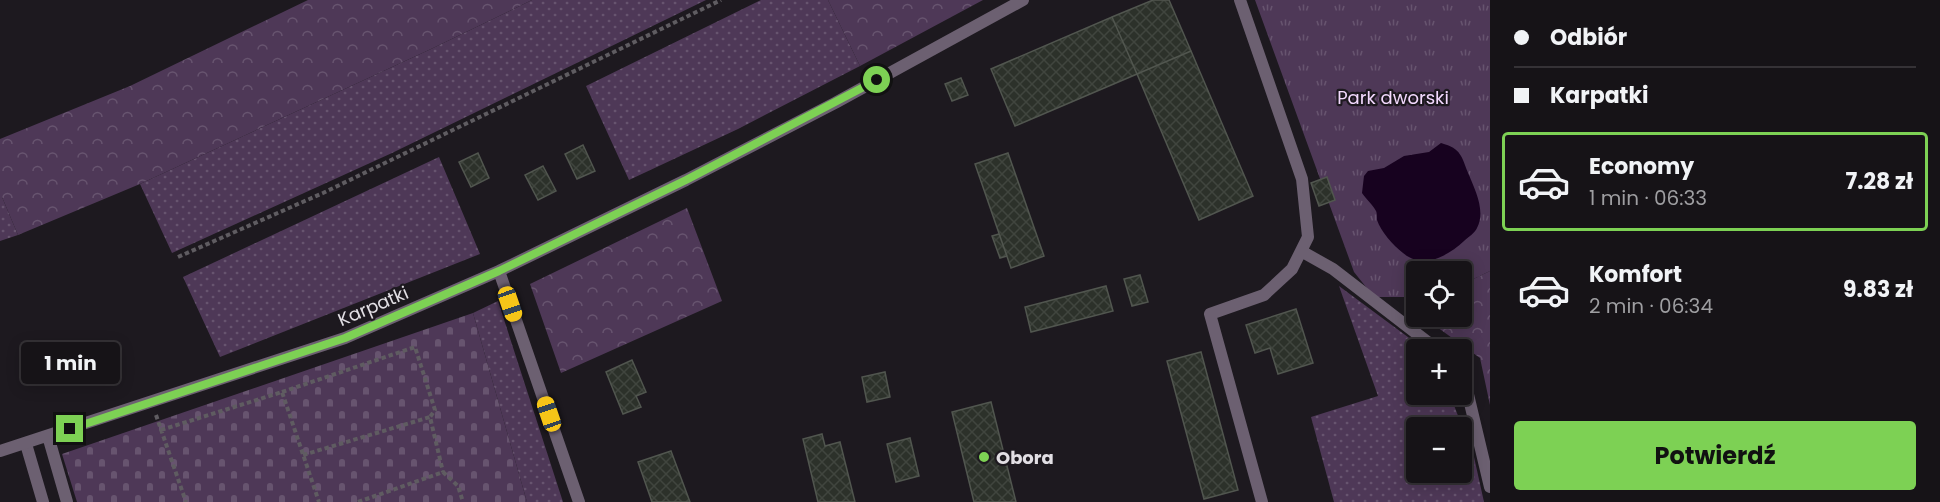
<!DOCTYPE html>
<html lang="pl">
<meta charset="utf-8">
<style>
:root{--surface:#161317;--page:#232024;--text:#f1f3f6;--muted:#9e9ea1;--line:#353236;--accent:#7dd154}
body{margin:0;font-family:Poppins,sans-serif;background:var(--page);color:var(--text);height:100vh;display:flex;flex-direction:column;font-size:22px;white-space:nowrap}
*{box-sizing:border-box;margin:0}
p{font-size:20px;color:var(--muted)}
.icon{flex:none;width:33px;height:33px;fill:none;stroke:currentColor;stroke-width:2;stroke-linecap:round;stroke-linejoin:round}
.map{position:relative;flex:1;overflow:hidden}
.drawer{display:flex;flex-direction:column;background:var(--surface);width:450px}
.drawer>*{flex:none}
.banner{display:grid;align-content:center;height:132px;padding:0 24px;background:var(--surface)}
.tools{position:absolute;left:1406px;top:261px;display:grid;gap:12px}
.tools a{display:grid;place-items:center;width:66px;height:66px;border-radius:6px;background:var(--surface);box-shadow:0 3px 15px #0003,0 0 0 2px var(--line);font-size:30px}
.end{position:absolute;width:27px;height:27px;margin:-14px;border:8px solid #7dd154;background:#111;box-shadow:0 0 0 3px #111}
.from{border-radius:50%}
.bubble{position:absolute;height:42px;border-radius:6px;background:var(--surface);box-shadow:0 3px 15px #0003,0 0 0 2px var(--line);font-size:20px;font-weight:700;line-height:42px;text-align:center}
.car{position:absolute;width:18px;height:36px;margin:-18px -9px;border-radius:8px;box-shadow:0 0 4px 2px #0007;background:linear-gradient(#f5c518 24%,#345 0 40%,#f5c518 0 76%,#345 0 86%,#f5c518 0)}
.banner b{display:flex;align-items:center;gap:21px;height:57px;font-size:22px}
.banner b+b{border-top:2px solid var(--line)}
.banner i{width:15px;height:15px;background:var(--text)}
ul{padding:0;list-style:none}
li{display:flex;align-items:center;gap:18px;height:99px;margin:0 12px 9px;padding:0 12px;border:3px solid transparent;border-radius:6px}
li div{flex:1}
li b{display:block;font-size:22px}
li em{font-style:normal;font-weight:700}
li.current{border-color:var(--accent)}
li>.icon{width:54px;height:54px;stroke-width:1.5}
.cta{display:flex;gap:12px;margin-top:auto;padding:12px 24px}
.cta a{flex:1;height:69px;border-radius:6px;background:var(--accent);color:#111;font-size:24px;font-weight:700;line-height:69px;text-align:center}
main{display:flex;flex:1;min-height:0}
.map>svg:first-child{display:block}
.grass{fill:url(#grass-dots);fill-rule:evenodd}
.forest{fill:url(#forest-crowns)}
.cemetery{fill:url(#cemetery-stones)}
.park{fill:url(#park-tufts)}
.water{fill:#17021f}
.building{fill:url(#building-cross-hatch);stroke:#51564f;stroke-width:1.5}
.lines{fill:none;stroke-linecap:round;stroke-linejoin:round}
.path{stroke:#5f5c61;stroke-width:4;stroke-dasharray:4.5 3;stroke-linecap:butt}
.lane{stroke:#6c6071;stroke-width:12}
.street{stroke:#6c6071;stroke-width:12}
.route{stroke:#7dd154;stroke-width:8}
.poi-dot{fill:#7dd154;stroke:#1d191f;stroke-width:2}
.labels{text-anchor:middle;dominant-baseline:central;stroke-width:4.5;stroke-linejoin:round;paint-order:stroke}
.park-label{font-size:18px;fill:#f3d9fe;stroke:#1d191f}
.street-label{font-size:18px;fill:#e2dfe4;stroke:#1d191f}
.poi-label{font-size:18px;font-weight:bold;fill:#e2dfe4;stroke:#1d191f;text-anchor:start}
</style>
<main>
<div class="map">
<svg width="1490" height="502" viewBox="0 0 1490 502">
<defs>
<pattern id="grass-dots" width="8" height="8" patternUnits="userSpaceOnUse" patternTransform="scale(1.5)"><rect width="8" height="8" fill="#4e3857"/><path d="M2 2h.1M6 6h.1" fill="none" stroke="#67546f" stroke-width="1.8" stroke-linecap="round"/></pattern>
<pattern id="forest-crowns" width="20" height="18" patternUnits="userSpaceOnUse" patternTransform="scale(1.5)"><rect width="20" height="18" fill="#4e3857"/><path d="M2 6a3 3 0 1 1 6 0M12 15a3 3 0 1 1 6 0" fill="none" stroke="#67546f"/></pattern>
<pattern id="cemetery-stones" width="16" height="16" patternUnits="userSpaceOnUse" patternTransform="scale(1.5)"><rect width="16" height="16" fill="#4e3857"/><path d="M2 7V4a2 2 0 0 1 4 0v3zM10 15v-3a2 2 0 0 1 4 0v3z" fill="#67546f"/></pattern>
<pattern id="park-tufts" width="24" height="20" patternUnits="userSpaceOnUse" patternTransform="scale(1.5)"><rect width="24" height="20" fill="#4e3857"/><path d="M3 7l-1-3M5 7V3M7 7l1-3M15 17l-1-3M17 17v-4M19 17l1-3" fill="none" stroke="#67546f"/></pattern>
<pattern id="building-cross-hatch" width="8" height="8" patternUnits="userSpaceOnUse" patternTransform="scale(1.5)"><rect width="8" height="8" fill="#2c312a"/><path d="M0 0l8 8M0 8l8-8" fill="none" stroke="#40453e"/></pattern>
</defs>
<rect width="100%" height="100%" fill="#1d191f"/>
<!-- grass -->
<path class="grass" d="M 532,0 L 706,0 L 392,153 L 172,253 L 140,184 L 431,49 Z
M 761,0 L 828,0 L 860,66 L 738,129 L 629,180 L 586,86 Z
M 439,157 L 480,254 L 220,357 L 183,277 Z
M 0,197 L 2,197 L 18,235 L 0,241 Z
M 1339,286 L 1416,343 L 1421,349 L 1416,350 L 1416,394 L 1450,395 L 1474,457 L 1484,502 L 1334,502 L 1311,417 L 1378,396 ZM 1416,428 L 1461,428 L 1461,472 L 1416,472 Z
M 498,301 L 563,502 L 527,502 L 473,313 Z"/>
<!-- forest -->
<path class="forest" d="M 308,0 L 532,0 L 431,49 L 140,184 L 18,235 L 2,197 L 0,197 L 0,139 L 130,86 Z
M 828,0 L 983,0 L 860,66 Z
M 687,208 L 722,301 L 561,373 L 530,284 Z
M 1490,271 L 1490,405 L 1480,358 L 1423,317 L 1461,316 L 1461,285 Z"/>
<!-- cemetery -->
<path class="cemetery" d="M 473,313 L 527,502 L 77,502 L 62,454 Z"/>
<!-- park -->
<path class="park" d="M 1255,0 L 1490,0 L 1490,271 L 1461,285 L 1461,272 L 1416,272 L 1416,297 L 1374,297 L 1354,272 Z"/>
<!-- water -->
<path class="water" d="M 1441,143 C 1462,149 1461,156 1469,175 C 1475,190 1486,211 1477,228 C 1475,233 1468,237 1464,241 C 1448,256 1423,270 1403,253 C 1393,245 1381,232 1377,220 C 1377,219 1377,212 1376,211 C 1373,205 1366,199 1362,193 L 1364,176 L 1368,171 L 1384,168 L 1404,156 L 1429,152 Z"/>
<!-- building -->
<path class="building" d="M 1153,0 L 1169,0 L 1191,51 L 1137,74 L 1112,17 Z
M 1112,17 L 1137,74 L 1015,126 L 991,69 Z
M 1191,51 L 1253,196 L 1199,220 L 1137,74 Z
M 961,78 L 968,95 L 952,101 L 945,84 Z
M 583,145 L 595,171 L 577,179 L 565,154 Z
M 478,153 L 489,178 L 471,187 L 459,162 Z
M 1008,153 L 1044,256 L 1011,268 L 975,164 Z
M 543,166 L 556,191 L 538,200 L 525,175 Z
M 1327,177 L 1335,200 L 1319,206 L 1311,183 Z
M 999,234 L 1007,256 L 1000,258 L 992,236 Z
M 1140,275 L 1148,302 L 1132,306 L 1124,279 Z
M 1106,286 L 1113,311 L 1031,332 L 1025,307 Z
M 1296,309 L 1313,363 L 1278,374 L 1270,348 L 1255,353 L 1246,325 Z
M 1201,352 L 1238,490 L 1204,499 L 1167,361 Z
M 632,360 L 646,392 L 636,396 L 641,407 L 623,414 L 606,372 Z
M 885,372 L 890,397 L 867,402 L 862,377 Z
M 991,402 L 1016,502 L 974,502 L 952,412 Z
M 822,434 L 825,446 L 840,442 L 855,502 L 818,502 L 803,439 Z
M 910,438 L 919,476 L 896,482 L 887,444 Z
M 671,451 L 690,502 L 652,502 L 638,462 Z"/>
<g class="lines">
<!-- path -->
<path class="path" d="M 178,257 L 323,193 L 721,0
M 282,392 L 415,347 L 435,410 L 430,417 L 443,472
M 156,415 L 186,502
M 161,430 L 282,392 L 319,502
M 303,455 L 430,417
M 358,502 L 443,472 L 458,486 L 463,502"/>
<!-- lane -->
<path class="lane" d="M 1240,0 L 1302,179 L 1308,237 L 1292,269 L 1264,295 L 1210,314 L 1262,502
M 1301,251 L 1333,269 L 1438,350
M 1461,377 L 1465,382 L 1490,487
M 26,444 L 43,502"/>
<!-- street -->
<path class="street" d="M 499,271 L 579,502
M 48,436 L 67,502
M 0,451 L 345,338 L 499,271 L 686,180 L 835,103 L 1023,0"/>
</g>
<g class="lines">
<!-- route -->
<path class="route" d="M 70,429 L 345,338 L 499,271 L 686,180 L 877,80"/>
</g>
<!-- markers -->
<circle class="poi-dot" cx="984" cy="457" r="6"/>
<g class="labels">
<!-- park labels -->
<g class="park-label">
<text x="1393" y="97">Park dworski</text>
</g>
<!-- street labels -->
<g class="street-label">
<text transform="translate(373 306) rotate(-23)">Karpatki</text>
</g>
<!-- poi labels -->
<g class="poi-label">
<text x="996" y="457">Obora</text>
</g>
</g>
</svg>
<div class="tools">
<a><svg class="icon" aria-label="locate" viewBox="0 0 24 24"><circle cx="12" cy="12" r="6"/><path d="M12 2v4M12 18v4M2 12h4M18 12h4"/></svg></a>
<a>+</a>
<a>−</a>
</div>
<i class="end from" style="left:877px;top:80px"></i>
<i class="end" style="left:70px;top:429px"></i>
<div class="bubble" style="left:21px;top:342px;width:99px">1 min</div>
<i class="car" style="left:510px;top:304px;rotate:161deg"></i>
<i class="car" style="left:549px;top:414px;rotate:341deg"></i>
</div>
<section class="drawer">
<div class="banner">
<b><i class="from"></i>Odbiór</b>
<b><i></i>Karpatki</b>
</div>
<ul>
<li class="current"><svg class="icon" aria-label="car" viewBox="0 0 24 24"><path d="M5 17H2v-5l4-1 3-4h7l3 4 3 1v5h-3M9 17h6M6 11h13"/><circle cx="7" cy="17" r="2"/><circle cx="17" cy="17" r="2"/></svg><div><b>Economy</b><p>1 min · 06:33</p></div><em>7.28 zł</em></li>
<li><svg class="icon" aria-label="car" viewBox="0 0 24 24"><path d="M5 17H2v-5l4-1 3-4h7l3 4 3 1v5h-3M9 17h6M6 11h13"/><circle cx="7" cy="17" r="2"/><circle cx="17" cy="17" r="2"/></svg><div><b>Komfort</b><p>2 min · 06:34</p></div><em>9.83 zł</em></li>
</ul>
<div class="cta"><a>Potwierdź</a></div>
</section>
</main>
